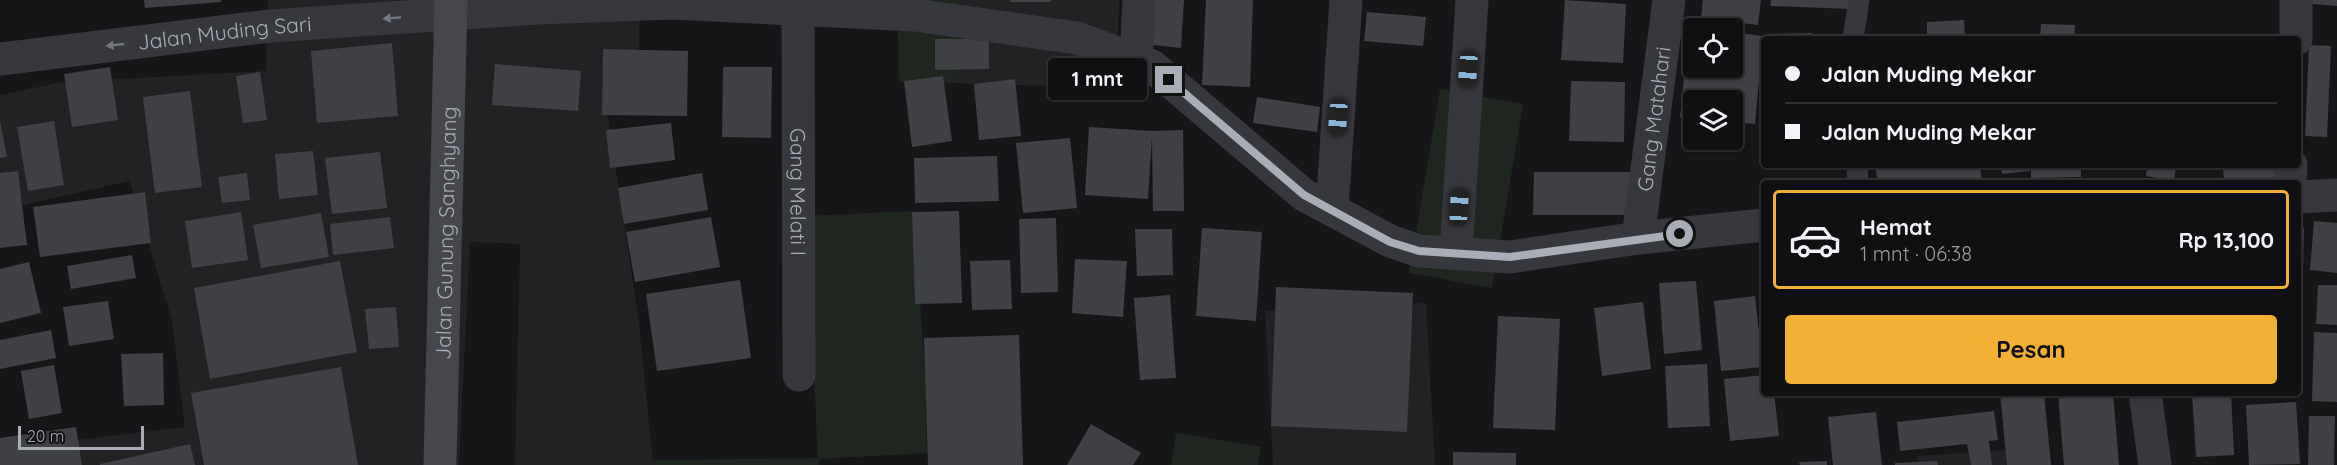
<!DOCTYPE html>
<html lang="id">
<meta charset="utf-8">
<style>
:root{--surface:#101012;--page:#1e1e20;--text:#f1f3f6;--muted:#9c9d9f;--line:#303032;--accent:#f2b134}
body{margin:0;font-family:Quicksand,sans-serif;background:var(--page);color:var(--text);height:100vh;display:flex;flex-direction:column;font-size:22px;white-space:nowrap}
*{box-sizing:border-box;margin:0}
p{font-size:20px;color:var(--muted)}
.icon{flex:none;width:33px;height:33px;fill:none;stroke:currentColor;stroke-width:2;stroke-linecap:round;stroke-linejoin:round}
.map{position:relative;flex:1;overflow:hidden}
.panel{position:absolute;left:1761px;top:180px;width:540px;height:216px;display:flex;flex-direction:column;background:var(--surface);border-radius:6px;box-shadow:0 2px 4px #0004,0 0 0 2px var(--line)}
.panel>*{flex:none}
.hud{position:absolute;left:1761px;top:36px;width:540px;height:132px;border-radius:6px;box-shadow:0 2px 4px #0004,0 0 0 2px var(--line);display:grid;align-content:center;height:132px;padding:0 24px;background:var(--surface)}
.controls{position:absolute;left:1683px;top:18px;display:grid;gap:12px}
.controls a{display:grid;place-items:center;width:60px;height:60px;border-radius:6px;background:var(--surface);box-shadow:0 2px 4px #0004,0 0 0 2px var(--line);font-size:30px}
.scale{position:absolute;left:18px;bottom:15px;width:126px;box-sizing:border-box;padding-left:6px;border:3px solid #a8adb8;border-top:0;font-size:16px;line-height:21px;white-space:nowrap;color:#a8adb8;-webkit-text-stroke:4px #111113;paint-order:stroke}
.end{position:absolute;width:27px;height:27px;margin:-14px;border:8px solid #a8adb8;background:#111;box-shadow:0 0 0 3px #111}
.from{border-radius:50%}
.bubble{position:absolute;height:42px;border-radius:6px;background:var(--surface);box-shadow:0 2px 4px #0004,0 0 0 2px var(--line);font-size:20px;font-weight:700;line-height:42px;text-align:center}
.car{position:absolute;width:18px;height:36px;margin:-18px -9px;border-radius:8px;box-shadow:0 0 4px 2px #0007;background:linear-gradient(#222 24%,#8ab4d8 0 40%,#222 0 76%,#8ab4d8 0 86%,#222 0)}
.hud b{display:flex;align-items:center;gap:21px;height:57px;font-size:22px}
.hud b+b{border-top:2px solid var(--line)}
.hud i{width:15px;height:15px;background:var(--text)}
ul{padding:10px 0 0;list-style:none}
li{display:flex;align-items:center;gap:18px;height:99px;margin:0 12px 9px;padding:0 12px;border:3px solid transparent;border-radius:6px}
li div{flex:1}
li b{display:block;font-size:22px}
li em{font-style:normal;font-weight:700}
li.selected{border-color:var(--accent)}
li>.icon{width:54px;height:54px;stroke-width:1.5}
.cta{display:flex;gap:12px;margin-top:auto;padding:12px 24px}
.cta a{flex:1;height:69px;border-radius:6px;background:var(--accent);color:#111;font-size:24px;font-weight:700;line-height:69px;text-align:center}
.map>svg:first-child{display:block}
.built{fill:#222225}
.green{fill:#1e261f}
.building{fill:#404145}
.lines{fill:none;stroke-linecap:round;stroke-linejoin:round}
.service{stroke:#37383d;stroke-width:21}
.minor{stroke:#37383d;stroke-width:33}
.secondary{stroke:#45474d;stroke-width:33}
.oneway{fill:#757881}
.route{stroke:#a8adb8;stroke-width:8}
.labels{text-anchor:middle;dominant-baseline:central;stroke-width:5;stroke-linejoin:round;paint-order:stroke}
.street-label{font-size:21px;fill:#a8adb8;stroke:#111113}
</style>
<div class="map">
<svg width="2337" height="465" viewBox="0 0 2337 465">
<rect width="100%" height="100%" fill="#161618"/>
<!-- built -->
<path class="built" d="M 268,0 L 640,0 L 638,83 L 603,83 L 639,323 L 653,465 L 515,465 L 520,244 L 470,242 L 459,465 L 0,465 L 0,449 L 185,427 L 172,321 L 130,181 L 0,210 L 0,95 L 63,82 L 266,71 Z
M 962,0 L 1119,0 L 1117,97 L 1081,87 L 955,83 Z
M 1426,303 L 1435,465 L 1273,465 L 1265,311 Z
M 2007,450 L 2009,465 L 1918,465 L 1917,456 Z"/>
<!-- green -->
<path class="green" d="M 897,0 L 962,0 L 955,83 L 899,82 Z
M 1440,89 L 1523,104 L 1492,288 L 1409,273 Z
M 914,211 L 925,375 L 927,453 L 819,459 L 819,465 L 653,465 L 653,460 L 818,458 L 806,216 Z
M 1176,433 L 1261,447 L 1258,465 L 1171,465 Z"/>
<!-- building -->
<path class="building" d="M 144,0 L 221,0 L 221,2 L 145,8 Z
M 1010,0 L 1051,0 L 1051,2 L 1010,2 Z
M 1147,0 L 1184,0 L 1181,48 L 1144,44 Z
M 1206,0 L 1253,0 L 1250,87 L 1202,85 Z
M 1565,0 L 1626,4 L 1623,63 L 1561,60 Z
M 1703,0 L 1761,0 L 1758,25 L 1701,18 Z
M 1771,0 L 1851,0 L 1851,9 L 1770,6 Z
M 2312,0 L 2337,0 L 2337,6 L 2312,4 Z
M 1367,12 L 1426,17 L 1423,46 L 1364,41 Z
M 1964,20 L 1965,39 L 1927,39 L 1927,22 Z
M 2041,24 L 2075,25 L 2074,39 L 2040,39 Z
M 1689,28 L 1694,28 L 1694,68 L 1732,68 L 1732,32 L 1763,36 L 1755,124 L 1732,122 L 1732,100 L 1694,100 L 1694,118 L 1680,117 Z
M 1812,33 L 1812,39 L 1769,39 L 1769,34 Z
M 2092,35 L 2127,37 L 2127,39 L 2092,39 Z
M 935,39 L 989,39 L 989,69 L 935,70 Z
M 392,43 L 398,116 L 317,123 L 311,51 Z
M 2309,45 L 2331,46 L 2327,137 L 2305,136 Z
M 603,49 L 688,51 L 687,116 L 602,115 Z
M 495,64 L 581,71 L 578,111 L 492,105 Z
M 110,67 L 118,120 L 72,127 L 64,74 Z
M 723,67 L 772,67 L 771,138 L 722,137 Z
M 260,72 L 267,120 L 243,123 L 236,76 Z
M 943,76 L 952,141 L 912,147 L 904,81 Z
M 1015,79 L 1021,136 L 979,140 L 974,84 Z
M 1571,81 L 1625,82 L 1624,142 L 1569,141 Z
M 190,91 L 202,187 L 155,193 L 143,97 Z
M 1257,97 L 1320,107 L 1317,132 L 1253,123 Z
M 0,120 L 7,157 L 0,158 Z
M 54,121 L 64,185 L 28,191 L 17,127 Z
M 671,123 L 675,160 L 610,168 L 606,130 Z
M 1089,127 L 1152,131 L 1183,130 L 1184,211 L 1153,211 L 1152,137 L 1148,199 L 1085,195 Z
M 1070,138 L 1077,208 L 1023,213 L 1016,143 Z
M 313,151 L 318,195 L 279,199 L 275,154 Z
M 380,152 L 387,208 L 332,214 L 325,158 Z
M 997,156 L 999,201 L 915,203 L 914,158 Z
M 1875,165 L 1980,165 L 1982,183 L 1878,183 Z
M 2001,165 L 2029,165 L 2030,171 L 2002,174 Z
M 2031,165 L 2081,165 L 2081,177 L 2031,178 Z
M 2095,165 L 2139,165 L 2139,168 L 2095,167 Z
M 2147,165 L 2176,165 L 2174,181 L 2146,176 Z
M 2223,165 L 2274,165 L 2275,183 L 2224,183 Z
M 18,171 L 27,245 L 0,248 L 0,173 Z
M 1534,172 L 1630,172 L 1629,215 L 1533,215 Z
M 247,173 L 250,200 L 222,203 L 218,177 Z
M 702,173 L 708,210 L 624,224 L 618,188 Z
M 145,192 L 151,243 L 40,257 L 33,207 Z
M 959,211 L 962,303 L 915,304 L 912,212 Z
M 241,212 L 248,260 L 192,268 L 185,221 Z
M 321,213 L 329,257 L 261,268 L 253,225 Z
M 390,217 L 394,248 L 333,255 L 330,224 Z
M 711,217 L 720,267 L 635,282 L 626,232 Z
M 1056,218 L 1058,292 L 1021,293 L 1019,219 Z
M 2314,221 L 2337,223 L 2337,273 L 2310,270 Z
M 1202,228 L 1262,232 L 1256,321 L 1196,316 Z
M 2298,228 L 2304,228 L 2303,270 L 2298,270 Z
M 1135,229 L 1172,229 L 1173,275 L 1137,276 Z
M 132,255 L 136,278 L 71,289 L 67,266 Z
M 1075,259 L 1127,261 L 1123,317 L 1072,313 Z
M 1010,260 L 1012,309 L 972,310 L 970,261 Z
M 340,261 L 357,352 L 210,379 L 194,288 Z
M 29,262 L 41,313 L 0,323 L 0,269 Z
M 740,280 L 751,358 L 657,371 L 646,294 Z
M 1696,281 L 1702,350 L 1664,354 L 1659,283 Z
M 2318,285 L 2337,285 L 2337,325 L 2316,324 Z
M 1276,287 L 1413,293 L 1407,432 L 1271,426 Z
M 1170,295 L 1176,378 L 1140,380 L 1134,298 Z
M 1755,296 L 1763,367 L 1721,371 L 1714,301 Z
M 108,301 L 114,339 L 69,346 L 63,307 Z
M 1643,302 L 1651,369 L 1602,376 L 1594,308 Z
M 396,307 L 399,347 L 369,349 L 365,309 Z
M 1498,316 L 1560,319 L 1555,430 L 1493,428 Z
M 51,330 L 56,358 L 0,369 L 0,340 Z
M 2314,332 L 2337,333 L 2337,402 L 2312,401 Z
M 1019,335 L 1023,465 L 928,465 L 924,338 Z
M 163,353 L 164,405 L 124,406 L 121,354 Z
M 1707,364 L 1710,426 L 1668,428 L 1665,366 Z
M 54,365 L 62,413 L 29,419 L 21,371 Z
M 341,367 L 358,465 L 204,465 L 191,393 Z
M 1764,375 L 1764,393 L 1774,393 L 1779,436 L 1730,441 L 1724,379 Z
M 2000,393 L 2044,393 L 2051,465 L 2007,465 Z
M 2058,393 L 2113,393 L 2119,465 L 2064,465 Z
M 2192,393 L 2231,393 L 2234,455 L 2196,457 Z
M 2296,402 L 2300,464 L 2249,465 L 2246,405 Z
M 1994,411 L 1998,440 L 1989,441 L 1992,465 L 1971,465 L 1967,444 L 1900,451 L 1897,422 Z
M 1876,412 L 1882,465 L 1833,465 L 1828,417 Z
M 2309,416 L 2335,416 L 2334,465 L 2308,465 Z
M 1091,424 L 1141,453 L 1133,465 L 1067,465 Z
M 76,427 L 82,465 L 0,465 L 0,438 Z
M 190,444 L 195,465 L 100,465 L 100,464 Z
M 1453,452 L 1516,453 L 1516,465 L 1453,465 Z
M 1827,461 L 1827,465 L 1800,465 L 1799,462 Z
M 1937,461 L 1938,465 L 1895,465 L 1895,463 Z"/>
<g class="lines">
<!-- service -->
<path class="service" d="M 1853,39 L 1859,0
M 1857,165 L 1858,183"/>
<!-- minor -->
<g class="minor">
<path id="s1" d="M 798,9 L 799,375"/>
<path d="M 2296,39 L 2296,0"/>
<path id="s2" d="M 0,59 L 270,26 L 538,8 L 671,3 L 915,15 L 1077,38 L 1152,66 L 1304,195 L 1390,241 L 1419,251 L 1510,257 L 1638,238 L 1764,225"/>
<path d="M 1136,60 L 1139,0"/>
<path d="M 2290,183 L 2291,165"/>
<path d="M 2298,197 L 2337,195"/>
<path d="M 1332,210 L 1346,0"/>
<path id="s3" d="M 1638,238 L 1669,0"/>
<path d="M 1456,253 L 1472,0"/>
<path d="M 2145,393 L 2155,465"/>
</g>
<!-- secondary -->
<path class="secondary" id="s4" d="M 440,465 L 451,0"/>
</g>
<!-- one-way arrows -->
<defs><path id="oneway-solid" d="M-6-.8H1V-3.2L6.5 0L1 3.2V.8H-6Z" transform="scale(1.5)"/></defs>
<g class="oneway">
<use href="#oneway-solid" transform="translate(392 18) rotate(176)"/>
<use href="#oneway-solid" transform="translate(115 45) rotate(174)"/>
</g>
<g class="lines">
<!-- route -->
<path class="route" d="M 1169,80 L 1304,195 L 1390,242 L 1419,251 L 1510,257 L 1680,234"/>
</g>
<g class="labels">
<!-- street labels -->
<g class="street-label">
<text stroke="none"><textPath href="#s2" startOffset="226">Jalan Muding Sari</textPath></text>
<text stroke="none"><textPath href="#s3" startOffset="120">Gang Matahari</textPath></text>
<text stroke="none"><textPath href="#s1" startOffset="183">Gang Melati I</textPath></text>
<text stroke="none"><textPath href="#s4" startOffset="232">Jalan Gunung Sanghyang</textPath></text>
</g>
</g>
</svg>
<div class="controls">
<a><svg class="icon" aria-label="locate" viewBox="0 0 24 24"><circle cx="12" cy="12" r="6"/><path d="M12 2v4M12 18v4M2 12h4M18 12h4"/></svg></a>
<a><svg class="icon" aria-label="layers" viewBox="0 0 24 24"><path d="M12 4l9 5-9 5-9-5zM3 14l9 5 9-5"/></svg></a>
</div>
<div class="scale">20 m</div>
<i class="end from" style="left:1680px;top:234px"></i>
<i class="end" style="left:1169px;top:80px"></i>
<div class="bubble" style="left:1048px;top:58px;width:99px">1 mnt</div>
<i class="car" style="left:1468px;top:69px;rotate:184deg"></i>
<i class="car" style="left:1338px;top:117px;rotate:184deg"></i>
<i class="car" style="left:1459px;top:207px;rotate:3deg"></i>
<div class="hud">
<b><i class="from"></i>Jalan Muding Mekar</b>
<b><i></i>Jalan Muding Mekar</b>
</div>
<section class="panel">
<ul>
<li class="selected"><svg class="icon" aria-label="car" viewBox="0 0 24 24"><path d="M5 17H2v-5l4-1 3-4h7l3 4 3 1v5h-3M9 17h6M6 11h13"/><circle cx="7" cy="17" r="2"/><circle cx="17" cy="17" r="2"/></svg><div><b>Hemat</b><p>1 mnt · 06:38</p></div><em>Rp 13,100</em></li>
</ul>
<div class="cta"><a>Pesan</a></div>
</section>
</div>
